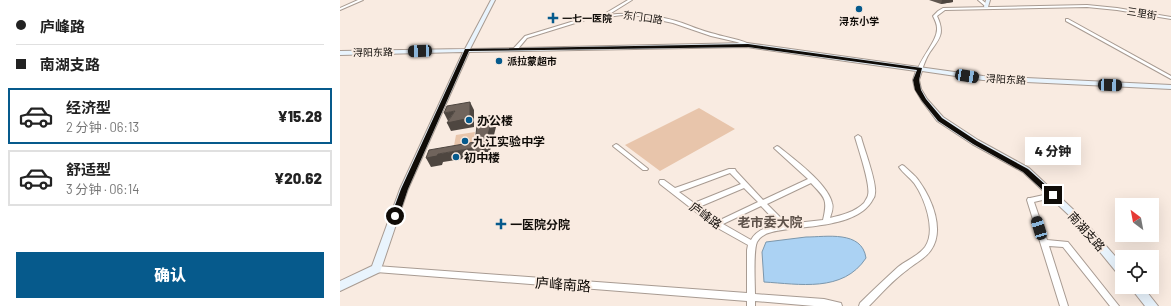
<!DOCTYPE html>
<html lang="zh">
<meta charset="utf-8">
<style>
:root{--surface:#fff;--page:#f6f6f6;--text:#222;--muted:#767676;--line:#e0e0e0;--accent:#065a8c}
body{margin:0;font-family:Barlow,"Noto Sans SC",sans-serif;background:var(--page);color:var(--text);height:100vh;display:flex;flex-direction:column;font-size:15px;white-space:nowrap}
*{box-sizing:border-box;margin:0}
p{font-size:13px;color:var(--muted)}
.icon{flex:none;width:22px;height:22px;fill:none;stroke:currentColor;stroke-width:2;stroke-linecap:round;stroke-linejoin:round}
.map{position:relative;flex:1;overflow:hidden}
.sheet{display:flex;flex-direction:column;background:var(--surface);width:340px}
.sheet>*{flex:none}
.top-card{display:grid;align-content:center;height:88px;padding:0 16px;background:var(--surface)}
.needle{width:26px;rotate:328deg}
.tools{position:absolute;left:775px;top:198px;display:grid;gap:8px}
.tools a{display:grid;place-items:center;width:44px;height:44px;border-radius:0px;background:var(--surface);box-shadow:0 4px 16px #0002;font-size:20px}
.end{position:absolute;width:18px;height:18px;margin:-9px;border:5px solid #100c08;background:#fff;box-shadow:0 0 0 2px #fff}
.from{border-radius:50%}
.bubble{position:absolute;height:28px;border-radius:0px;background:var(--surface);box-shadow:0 4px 16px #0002;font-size:13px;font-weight:800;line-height:28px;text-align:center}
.car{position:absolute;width:12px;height:24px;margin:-12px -6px;border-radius:5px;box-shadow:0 0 3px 1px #0007;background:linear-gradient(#222 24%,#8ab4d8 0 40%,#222 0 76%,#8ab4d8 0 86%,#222 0)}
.top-card b{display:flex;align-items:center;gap:14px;height:38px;font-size:15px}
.top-card b+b{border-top:1px solid var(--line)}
.top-card i{width:10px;height:10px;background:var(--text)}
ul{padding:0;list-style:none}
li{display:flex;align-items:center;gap:12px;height:56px;margin:0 8px 6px;padding:0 8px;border:2px solid var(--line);border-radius:0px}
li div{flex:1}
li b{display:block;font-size:15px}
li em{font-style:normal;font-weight:800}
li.active{border-color:var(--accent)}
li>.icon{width:36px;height:36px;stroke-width:1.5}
.cta{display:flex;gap:8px;margin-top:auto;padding:8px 16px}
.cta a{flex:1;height:46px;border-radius:0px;background:var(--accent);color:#fff;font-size:16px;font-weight:800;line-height:46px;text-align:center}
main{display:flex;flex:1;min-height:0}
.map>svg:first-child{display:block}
.green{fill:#e8c5ab}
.water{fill:#abd2f3;stroke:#7c97ac}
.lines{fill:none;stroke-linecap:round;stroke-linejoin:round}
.street-casing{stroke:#a89b92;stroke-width:2}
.secondary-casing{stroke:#a89b92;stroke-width:2}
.street{fill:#fff;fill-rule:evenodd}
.secondary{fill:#e9f4fd;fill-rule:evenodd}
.wall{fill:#60564f}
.shaded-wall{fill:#4e4640}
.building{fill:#70645c;stroke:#4e4640}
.route{fill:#100c08}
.poi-dot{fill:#065a8c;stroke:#f9ebe1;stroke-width:1.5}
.labels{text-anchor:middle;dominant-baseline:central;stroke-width:4;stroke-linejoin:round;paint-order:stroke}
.far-street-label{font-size:10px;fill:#100c08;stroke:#f9ebe1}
.far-poi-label{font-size:10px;font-weight:bold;fill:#100c08;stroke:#f9ebe1;text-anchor:start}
.poi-label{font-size:12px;font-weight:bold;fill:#100c08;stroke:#f9ebe1;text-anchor:start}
.street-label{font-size:12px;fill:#100c08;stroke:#f9ebe1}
.neighbourhood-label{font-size:13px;font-weight:bold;fill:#5e524a;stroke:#f9ebe1}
.near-street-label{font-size:14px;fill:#100c08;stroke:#f9ebe1}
</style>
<main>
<section class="sheet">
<div class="top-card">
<b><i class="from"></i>庐峰路</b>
<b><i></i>南湖支路</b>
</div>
<ul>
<li class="active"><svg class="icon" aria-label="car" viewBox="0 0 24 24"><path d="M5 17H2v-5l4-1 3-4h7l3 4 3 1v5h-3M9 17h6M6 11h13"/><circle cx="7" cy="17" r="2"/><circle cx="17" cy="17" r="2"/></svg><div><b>经济型</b><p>2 分钟 · 06:13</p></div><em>¥15.28</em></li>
<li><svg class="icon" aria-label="car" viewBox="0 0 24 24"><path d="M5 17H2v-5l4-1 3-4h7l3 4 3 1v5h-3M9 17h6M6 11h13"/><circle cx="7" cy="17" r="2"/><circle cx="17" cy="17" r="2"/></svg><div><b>舒适型</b><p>3 分钟 · 06:14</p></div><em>¥20.62</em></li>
</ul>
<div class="cta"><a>确认</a></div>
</section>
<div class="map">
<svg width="831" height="306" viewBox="0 0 831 306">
<rect width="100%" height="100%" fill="#f9ebe1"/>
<!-- green -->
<path class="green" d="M 359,108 L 395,129 L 320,171 L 285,145 Z
M 135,132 L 132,147 L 113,151 L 116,135 Z"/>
<!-- water -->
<path class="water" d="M 466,237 C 486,237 522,230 526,258 C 503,293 459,284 424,282 L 422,252 L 426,242 Z"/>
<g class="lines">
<!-- street casing -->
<g class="street-casing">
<path id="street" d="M 18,0 L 23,0 L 0,10 L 0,8 Z
M 288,0 L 292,0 L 268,15 C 291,12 314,15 336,21 C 349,25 361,31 375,34 C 387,38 402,39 413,46 L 411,47 L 397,42 L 371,36 L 333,23 L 300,16 L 282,15 L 245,20 L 187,38 L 177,50 L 173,49 L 185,36 L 244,18 L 267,15 L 265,14 L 266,13 Z
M 638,0 L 642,0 L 648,5 L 645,6 Z
M 747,5 L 777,8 L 831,17 L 831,19 L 777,10 L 747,7 L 605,10 L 597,16 C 605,33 600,38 590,52 C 586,58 584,64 582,70 L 578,70 L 578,69 C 582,56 598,40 597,28 C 597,24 595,20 593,16 L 598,11 L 603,8 Z
M 726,19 L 728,19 L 831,76 L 831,79 L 726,21 Z
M 518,135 L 521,137 C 524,149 537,182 535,193 C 535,195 534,198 533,199 C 518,229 460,225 432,232 C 426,233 420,237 417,242 C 413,251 415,283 415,294 L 484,299 L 501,303 L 502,306 L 474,306 L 415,301 L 415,306 L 407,306 L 407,301 L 36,272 L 33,271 L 32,269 L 33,267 L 36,266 L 407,293 L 407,250 L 408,245 L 374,226 L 320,184 L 319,182 L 320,180 L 324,180 L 335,188 L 389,169 L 395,169 L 396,171 L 423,200 L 468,179 L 435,149 L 434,148 L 437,146 L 439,147 C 454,159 488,184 492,203 C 494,208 491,214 490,218 C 502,215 515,212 524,203 C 525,201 528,197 528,195 C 531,185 518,148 515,137 ZM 390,173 L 401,184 L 354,203 L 339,192 ZM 471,183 C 485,198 488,199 483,220 L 447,224 L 427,204 ZM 404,188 L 418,202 L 378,221 L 359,207 ZM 421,206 L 439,225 C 428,227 417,229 411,240 L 383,224 Z
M 276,144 L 278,145 L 307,168 L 308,169 L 307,170 L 303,170 L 274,147 L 273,146 Z
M 562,165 L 564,166 C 569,171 575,175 579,181 C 592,199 605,230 591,250 C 585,259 575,263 567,270 C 553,280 541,294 529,306 L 519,306 L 520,303 C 532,291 545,279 558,267 C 567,260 578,256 585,247 C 597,230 584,197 574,183 C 569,177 563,173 559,167 Z
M 713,193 L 715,193 L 716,195 L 715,197 L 694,202 L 707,240 L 728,242 L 779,306 L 770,306 L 723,247 L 709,246 L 728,306 L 720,306 L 687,200 L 688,198 L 690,198 Z"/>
</g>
<!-- secondary casing -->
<g class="secondary-casing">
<path id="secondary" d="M 151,0 L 155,0 L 130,49 L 407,43 L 643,76 L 831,85 L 831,89 L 643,80 L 582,71 L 579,80 L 581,89 L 587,99 L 603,117 L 638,140 L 689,168 L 738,214 L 782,264 L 782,275 L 778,274 L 732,218 L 683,172 L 632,144 L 597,121 L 582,101 L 575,89 L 573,80 L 576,71 L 407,47 L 129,52 L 68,189 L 40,272 L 0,291 L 0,281 L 32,266 L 60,189 L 123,52 L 0,55 L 0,51 L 125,49 Z
M 646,0 L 650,0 L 648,7 L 646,8 L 644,7 Z
M 790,287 L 803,287 L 818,306 L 805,306 Z"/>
</g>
<!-- street -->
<use href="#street" class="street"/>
<!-- secondary -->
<use href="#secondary" class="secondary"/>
</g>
<!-- wall -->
<path class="wall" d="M 589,0 L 613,0 L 613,2 L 601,4 Z"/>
<!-- shaded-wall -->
<path class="shaded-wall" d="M 602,0 L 613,0 L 613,2 L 601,4 Z
M 130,102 L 134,110 L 134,127 L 111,131 L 107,123 Z
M 115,111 L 108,121 L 104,113 Z
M 153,115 L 157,123 L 149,155 L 144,161 L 138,162 L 135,157 L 103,162 L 102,165 L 91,167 L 86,158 L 98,154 L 134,148 Z"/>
<!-- building -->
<path class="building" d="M 130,102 L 130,118 L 107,123 L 115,111 L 104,113 L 107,106 Z
M 153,115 L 145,147 L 140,152 L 133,154 L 134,148 L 98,154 L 97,156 L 86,158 L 89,150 L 135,142 L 138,118 Z"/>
<!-- route -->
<path class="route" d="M 408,44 L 582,68 L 579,80 L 581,90 L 586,99 L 602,118 L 637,141 L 688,169 L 717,195 L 715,197 L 710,197 L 683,172 L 633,144 L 598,121 L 582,101 L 575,90 L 573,80 L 577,70 L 408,47 L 129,51 L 68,189 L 59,216 L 55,219 L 51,216 L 61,189 L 125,49 Z"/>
<!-- markers -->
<g class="poi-dot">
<circle cx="519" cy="9" r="4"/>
<path d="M211 12h4v4h4v4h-4v4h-4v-4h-4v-4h4z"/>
<circle cx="159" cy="61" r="4"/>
<circle cx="129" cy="120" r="4"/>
<circle cx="125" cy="141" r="4"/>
<circle cx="116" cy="157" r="4"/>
<path d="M159 218h4v4h4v4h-4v4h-4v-4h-4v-4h4z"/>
</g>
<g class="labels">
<!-- far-street labels -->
<g class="far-street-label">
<text transform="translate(802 13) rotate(9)">三里街</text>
<text transform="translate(303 17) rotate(8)">东门口路</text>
<text transform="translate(33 52) rotate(-1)">浔阳东路</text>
<text transform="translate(666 79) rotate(3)">浔阳东路</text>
</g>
<!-- far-poi labels -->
<g class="far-poi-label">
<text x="222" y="18">一七一医院</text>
<text x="519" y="21" text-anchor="middle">浔东小学</text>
<text x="167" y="61">派拉蒙超市</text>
</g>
<!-- poi labels -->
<g class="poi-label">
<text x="137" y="120">办公楼</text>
<text x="133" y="141">九江实验中学</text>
<text x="124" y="157">初中楼</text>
<text x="170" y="224">一医院分院</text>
</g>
<!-- street labels -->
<g class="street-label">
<text transform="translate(366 215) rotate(36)">庐峰路</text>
<text transform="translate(747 231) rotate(48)">南湖支路</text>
</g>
<!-- neighbourhood labels -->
<g class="neighbourhood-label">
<text x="430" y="222">老市委大院</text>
</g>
<!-- near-street labels -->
<g class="near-street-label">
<text transform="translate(223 284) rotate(4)">庐峰南路</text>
</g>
</g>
</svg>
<div class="tools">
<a><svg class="needle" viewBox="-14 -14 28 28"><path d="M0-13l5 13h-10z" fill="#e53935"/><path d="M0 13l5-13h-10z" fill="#767676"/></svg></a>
<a><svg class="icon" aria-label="locate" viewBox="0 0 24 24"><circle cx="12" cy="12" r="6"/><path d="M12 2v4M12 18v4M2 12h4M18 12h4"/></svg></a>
</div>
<i class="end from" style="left:55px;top:216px"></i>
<i class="end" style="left:713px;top:195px"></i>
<div class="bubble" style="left:685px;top:137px;width:56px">4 分钟</div>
<i class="car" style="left:80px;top:51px;rotate:268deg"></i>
<i class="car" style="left:627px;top:76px;rotate:99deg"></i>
<i class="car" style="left:770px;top:85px;rotate:92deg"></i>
<i class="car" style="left:699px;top:228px;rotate:343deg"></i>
</div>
</main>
